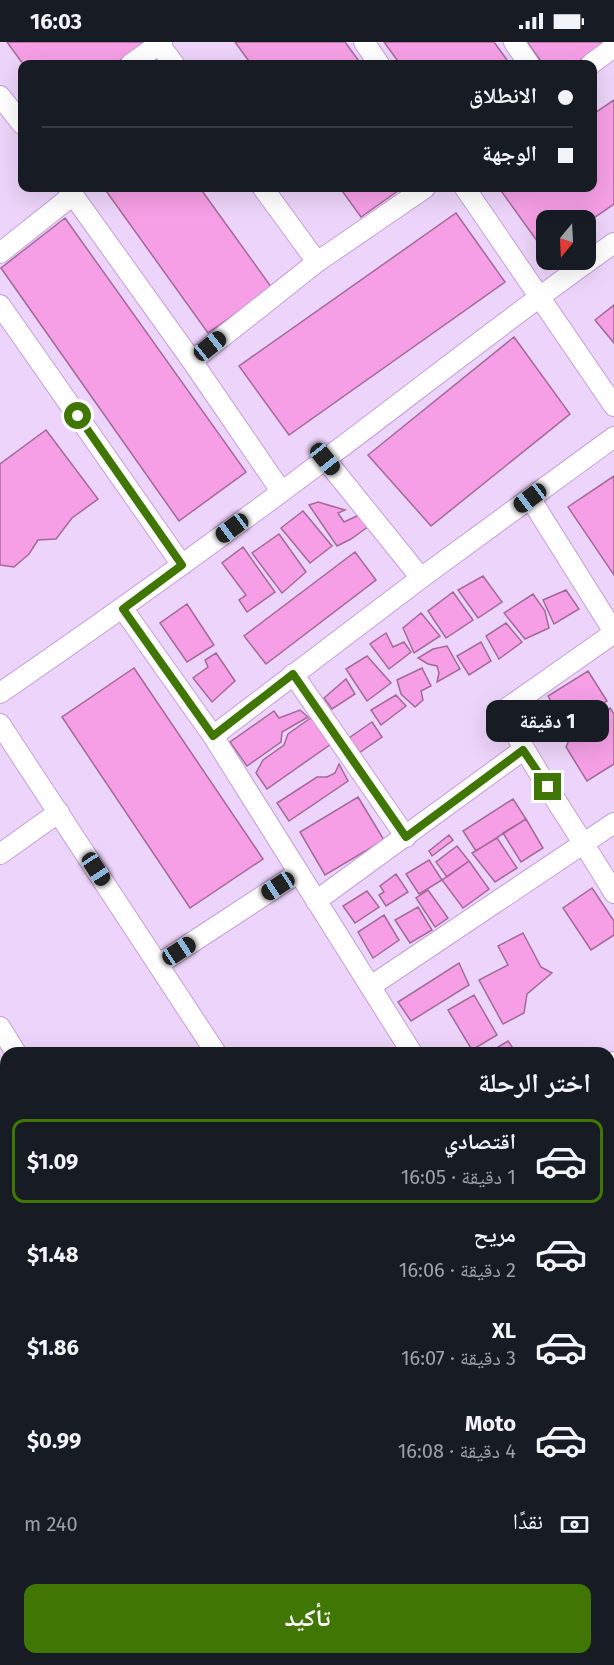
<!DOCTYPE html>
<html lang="ar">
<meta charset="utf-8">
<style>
:root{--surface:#171b24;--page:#242831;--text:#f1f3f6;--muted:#9ea1a6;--line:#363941;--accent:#407603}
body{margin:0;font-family:"Fira Sans","Noto Naskh Arabic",sans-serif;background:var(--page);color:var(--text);direction:rtl;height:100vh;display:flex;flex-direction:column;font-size:22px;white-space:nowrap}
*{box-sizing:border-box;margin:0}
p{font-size:20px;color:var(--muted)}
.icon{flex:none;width:33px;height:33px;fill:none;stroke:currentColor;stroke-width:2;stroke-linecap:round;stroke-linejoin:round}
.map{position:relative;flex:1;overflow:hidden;direction:ltr}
.panel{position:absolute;left:0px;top:1005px;width:615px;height:618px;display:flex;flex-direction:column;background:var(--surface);border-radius:18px 18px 0 0;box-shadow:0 6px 24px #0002;direction:rtl}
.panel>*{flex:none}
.top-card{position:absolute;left:18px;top:18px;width:579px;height:132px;border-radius:12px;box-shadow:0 6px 24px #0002;direction:rtl;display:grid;align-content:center;height:132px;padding:0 24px;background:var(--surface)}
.needle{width:39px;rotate:198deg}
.fabs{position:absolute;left:536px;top:168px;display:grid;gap:12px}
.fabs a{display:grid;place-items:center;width:60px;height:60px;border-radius:12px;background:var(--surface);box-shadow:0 6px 24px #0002;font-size:30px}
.end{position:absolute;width:27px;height:27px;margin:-14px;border:8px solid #407603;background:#fff;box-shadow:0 0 0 3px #fff}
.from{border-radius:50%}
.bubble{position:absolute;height:42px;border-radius:12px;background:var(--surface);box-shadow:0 6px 24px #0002;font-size:20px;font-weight:700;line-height:42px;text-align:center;direction:rtl}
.car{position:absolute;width:18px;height:36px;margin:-18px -9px;border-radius:8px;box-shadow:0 0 4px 2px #0007;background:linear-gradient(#222 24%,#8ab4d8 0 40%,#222 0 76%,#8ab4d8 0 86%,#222 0)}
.top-card b{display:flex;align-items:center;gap:21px;height:57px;font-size:22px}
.top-card b+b{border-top:2px solid var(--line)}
.top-card i{width:15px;height:15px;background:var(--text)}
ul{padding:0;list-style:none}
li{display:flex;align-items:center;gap:18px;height:84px;margin:0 12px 9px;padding:0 12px;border:3px solid transparent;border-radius:12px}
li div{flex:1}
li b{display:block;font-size:22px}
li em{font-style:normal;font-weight:700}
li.on{border-color:var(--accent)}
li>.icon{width:54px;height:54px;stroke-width:1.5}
h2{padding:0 24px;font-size:27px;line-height:72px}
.pay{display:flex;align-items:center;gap:15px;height:66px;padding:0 24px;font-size:22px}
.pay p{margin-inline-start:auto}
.action{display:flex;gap:12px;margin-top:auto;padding:12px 24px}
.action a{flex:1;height:69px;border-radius:12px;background:var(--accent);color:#fff;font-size:24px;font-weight:700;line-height:69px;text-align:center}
.status{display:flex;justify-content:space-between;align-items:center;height:42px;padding:0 30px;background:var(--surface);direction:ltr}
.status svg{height:16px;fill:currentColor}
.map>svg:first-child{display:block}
.building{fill:#f69fe6;stroke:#a36a98;stroke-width:1.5}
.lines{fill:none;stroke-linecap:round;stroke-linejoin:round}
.street-casing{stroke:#c69edb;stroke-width:22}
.street{stroke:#fff;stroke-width:20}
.route{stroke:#407603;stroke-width:8}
</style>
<div class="status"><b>16:03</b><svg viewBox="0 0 49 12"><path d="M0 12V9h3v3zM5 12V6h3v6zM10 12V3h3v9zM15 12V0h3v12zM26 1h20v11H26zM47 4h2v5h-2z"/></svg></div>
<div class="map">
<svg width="614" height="1623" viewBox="0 0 614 1623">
<rect width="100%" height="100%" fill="#edd4fa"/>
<!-- building -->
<path class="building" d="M 7,0 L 146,0 L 115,22 L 23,22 Z
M 235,0 L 345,0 L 361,22 L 251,22 Z
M 384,0 L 494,0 L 510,22 L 400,22 Z
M 527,0 L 606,0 L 575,22 L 543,22 Z
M 614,58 L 614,162 L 585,182 L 585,178 L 546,178 L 545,210 L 499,146 L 592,146 L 592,73 Z
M 104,146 L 200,146 L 272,246 L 208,291 Z
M 340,146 L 402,146 L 361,175 Z
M 456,171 L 505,240 L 289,393 L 239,324 Z
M 65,176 L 246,430 L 179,479 L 1,226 Z
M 614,263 L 614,301 L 595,278 Z
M 514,295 L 570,372 L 431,484 L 368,413 Z
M 46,388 L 98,457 L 72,476 L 56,497 L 38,498 L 29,512 L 14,525 L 0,523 L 0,422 Z
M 614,434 L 614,533 L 568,465 Z
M 318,460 L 345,468 L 338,471 L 344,480 L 359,473 L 369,484 L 351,497 L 337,504 L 309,463 Z
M 303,469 L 332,504 L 310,521 L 281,486 Z
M 279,492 L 306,530 L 282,551 L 252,511 Z
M 243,505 L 275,550 L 247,570 L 239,558 L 246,553 L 222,521 Z
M 355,510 L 376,538 L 266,622 L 244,594 Z
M 483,534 L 502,560 L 478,576 L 458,548 Z
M 566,548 L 579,567 L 554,582 L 543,558 Z
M 453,550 L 473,578 L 446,596 L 428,569 Z
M 533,552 L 545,569 L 549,586 L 525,597 L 504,571 Z
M 187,562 L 214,603 L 187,620 L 160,581 Z
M 421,571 L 440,594 L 414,611 L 403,586 Z
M 506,581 L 522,600 L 499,617 L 486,594 Z
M 386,591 L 393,605 L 404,600 L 411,610 L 389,627 L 370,602 Z
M 481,600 L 491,619 L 469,633 L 457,614 Z
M 447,604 L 460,627 L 437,640 L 439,631 L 437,624 L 428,622 L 418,616 L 433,607 Z
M 216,611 L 235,639 L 212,660 L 193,636 L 208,625 L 205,618 Z
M 367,614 L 391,641 L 367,659 L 346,627 Z
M 134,626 L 263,817 L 190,866 L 62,675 Z
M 422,626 L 431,644 L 421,649 L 423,658 L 415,665 L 401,652 L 397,638 Z
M 588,629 L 607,659 L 544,698 L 529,695 L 522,683 L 553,663 L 548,654 Z
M 346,637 L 355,652 L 332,667 L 324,656 Z
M 396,653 L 406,664 L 381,683 L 371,668 Z
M 610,666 L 614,672 L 614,722 L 587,739 L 566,705 L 574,687 Z
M 300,668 L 308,675 L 282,690 L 281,700 L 247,724 L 230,700 L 274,669 L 279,676 Z
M 312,675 L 331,702 L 267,747 L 256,731 L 263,718 L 284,703 L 288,692 Z
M 372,680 L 382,695 L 359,711 L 349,696 Z
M 339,722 L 348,739 L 289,779 L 277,761 L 317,735 L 327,735 L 335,731 Z
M 358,755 L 384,798 L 325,833 L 300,790 Z
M 513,757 L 526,777 L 476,809 L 463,789 Z
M 526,777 L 543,806 L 521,820 L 503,791 Z
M 449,793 L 453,798 L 432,814 L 429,809 Z
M 497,796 L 517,826 L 495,840 L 472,811 Z
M 457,804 L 469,819 L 447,835 L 436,820 Z
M 429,818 L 442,838 L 419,852 L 406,832 Z
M 469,819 L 489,847 L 463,866 L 442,838 Z
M 396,832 L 408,850 L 386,864 L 379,853 L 384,850 L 380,844 Z
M 592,846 L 614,879 L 614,893 L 591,908 L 563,866 Z
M 428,848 L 448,876 L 435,885 L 416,856 Z
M 367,849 L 379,865 L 355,881 L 343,864 Z
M 418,865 L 432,888 L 410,901 L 395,878 Z
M 384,873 L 399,898 L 373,916 L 358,890 Z
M 523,891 L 541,925 L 552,931 L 527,952 L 524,971 L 503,982 L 479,938 L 508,923 L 498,904 Z
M 459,921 L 469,943 L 411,979 L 398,960 Z
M 474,953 L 497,993 L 472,1008 L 448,968 Z
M 508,999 L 516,1011 L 488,1011 Z
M 614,1141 L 614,1189 L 609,1182 L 609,1145 Z
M 609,1266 L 614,1271 L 614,1285 L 609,1289 Z
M 613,1336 L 614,1369 L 609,1373 L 609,1338 Z
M 0,1545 L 6,1556 L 6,1570 L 0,1574 Z
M 6,1592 L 6,1617 L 37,1617 L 41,1623 L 0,1623 L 0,1595 Z"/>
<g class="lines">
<!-- street casing -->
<g class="street-casing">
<path id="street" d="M 364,0 L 379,22
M 514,0 L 529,22
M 159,2 L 174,22
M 131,22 L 162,0
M 591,22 L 614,5
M 0,54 L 22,82
M 68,146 L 192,319 L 281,449
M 263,146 L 317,220
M 465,146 L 614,364
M 0,211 L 73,153
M 0,263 L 182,523
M 192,319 L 317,220 L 425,146
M 325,417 L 421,536
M 530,456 L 614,590
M 123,567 L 213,694 L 412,1011
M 614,591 L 503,669 C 536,732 578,790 614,851
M 293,632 L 406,795
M 0,651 C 111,575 220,496 327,416 C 423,344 516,270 614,201
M 0,682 L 216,1011
M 213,694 L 421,536 L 614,395
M 0,812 L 59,770
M 316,859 L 523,708
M 159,922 L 298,831
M 371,944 L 614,781
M 0,985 L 16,1011
M 609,1023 L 614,1020
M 609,1092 L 614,1089
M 0,1219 L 6,1228
M 0,1414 L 6,1410
M 609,1424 L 614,1421
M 0,1479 L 6,1475
M 111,1617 L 115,1623
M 367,1617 L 371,1623"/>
</g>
<!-- street -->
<use href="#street" class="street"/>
</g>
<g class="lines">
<!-- route -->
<path class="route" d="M 78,374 L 182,523 L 123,567 L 213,694 L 293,632 L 406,795 L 523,708 L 548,745"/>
</g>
</svg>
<div class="fabs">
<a><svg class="needle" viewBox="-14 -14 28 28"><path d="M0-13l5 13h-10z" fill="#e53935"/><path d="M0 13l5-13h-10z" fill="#9ea1a6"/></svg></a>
</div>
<i class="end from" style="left:78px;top:374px"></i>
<i class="end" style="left:548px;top:745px"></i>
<div class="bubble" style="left:486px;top:658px;width:123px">1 دقيقة</div>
<i class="car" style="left:210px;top:304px;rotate:51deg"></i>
<i class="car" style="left:325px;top:417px;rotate:141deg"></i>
<i class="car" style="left:530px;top:456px;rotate:233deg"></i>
<i class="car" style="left:232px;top:486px;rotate:233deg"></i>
<i class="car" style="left:96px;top:827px;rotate:147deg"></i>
<i class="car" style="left:278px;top:844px;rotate:237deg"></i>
<i class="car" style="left:179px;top:909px;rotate:57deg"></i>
<div class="top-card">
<b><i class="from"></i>الانطلاق</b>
<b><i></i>الوجهة</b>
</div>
<section class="panel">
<h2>اختر الرحلة</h2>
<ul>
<li class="on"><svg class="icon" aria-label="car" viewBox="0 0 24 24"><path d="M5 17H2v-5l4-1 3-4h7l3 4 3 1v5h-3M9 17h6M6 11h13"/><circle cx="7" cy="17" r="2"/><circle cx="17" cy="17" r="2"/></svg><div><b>اقتصادي</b><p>1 دقيقة · 16:05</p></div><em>$1.09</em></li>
<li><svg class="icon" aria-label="car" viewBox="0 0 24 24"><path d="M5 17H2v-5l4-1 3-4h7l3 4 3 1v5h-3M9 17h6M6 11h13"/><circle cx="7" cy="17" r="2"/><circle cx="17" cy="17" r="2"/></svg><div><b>مريح</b><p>2 دقيقة · 16:06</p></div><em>$1.48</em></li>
<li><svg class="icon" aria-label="car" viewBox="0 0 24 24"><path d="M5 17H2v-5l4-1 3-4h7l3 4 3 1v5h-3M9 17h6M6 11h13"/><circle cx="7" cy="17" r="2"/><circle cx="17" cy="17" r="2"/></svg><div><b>XL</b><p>3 دقيقة · 16:07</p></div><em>$1.86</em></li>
<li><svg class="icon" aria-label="car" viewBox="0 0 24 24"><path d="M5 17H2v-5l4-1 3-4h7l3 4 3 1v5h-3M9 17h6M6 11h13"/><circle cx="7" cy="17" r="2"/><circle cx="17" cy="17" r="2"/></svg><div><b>Moto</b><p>4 دقيقة · 16:08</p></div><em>$0.99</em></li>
</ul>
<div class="pay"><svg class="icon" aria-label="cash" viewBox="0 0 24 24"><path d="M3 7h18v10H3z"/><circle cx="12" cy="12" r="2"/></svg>نقدًا<p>240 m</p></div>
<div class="action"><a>تأكيد</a></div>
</section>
</div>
